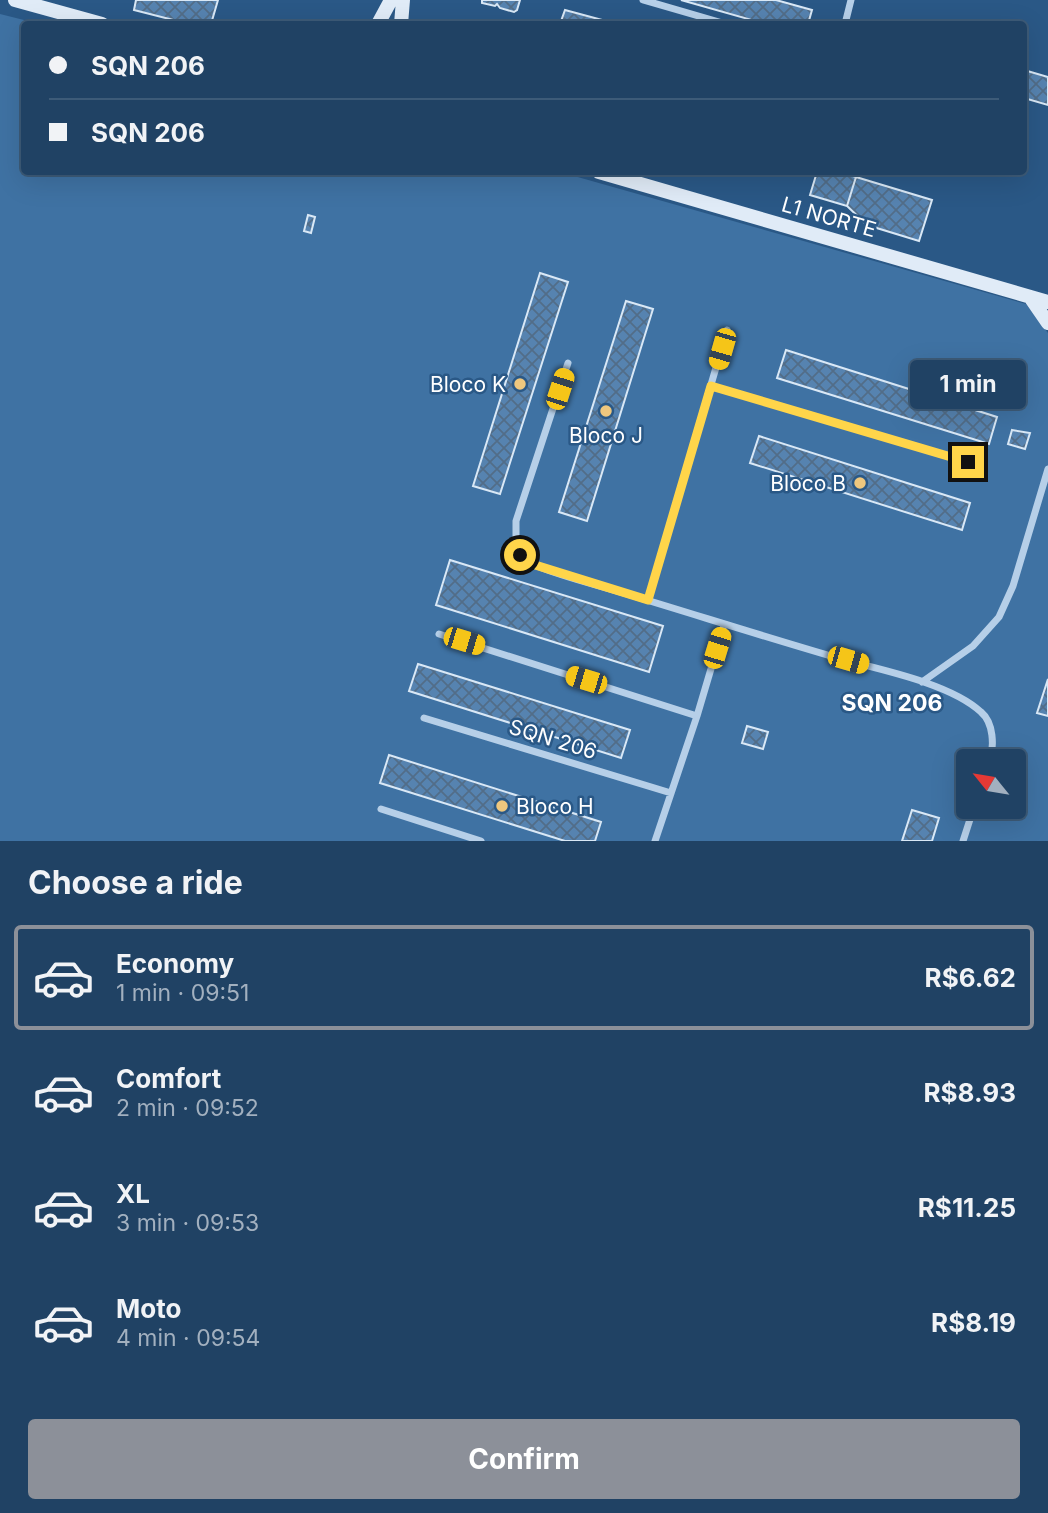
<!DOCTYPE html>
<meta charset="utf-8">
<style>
:root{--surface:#204264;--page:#28496a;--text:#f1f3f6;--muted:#a2b0bf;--line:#3d5b78;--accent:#8c9099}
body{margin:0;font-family:Inter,sans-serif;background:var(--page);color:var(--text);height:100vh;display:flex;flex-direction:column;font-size:26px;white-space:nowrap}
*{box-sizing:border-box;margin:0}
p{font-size:23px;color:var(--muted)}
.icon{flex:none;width:38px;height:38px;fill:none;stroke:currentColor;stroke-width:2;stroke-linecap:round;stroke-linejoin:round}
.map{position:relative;height:841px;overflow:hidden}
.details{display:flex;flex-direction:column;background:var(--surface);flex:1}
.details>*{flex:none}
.guide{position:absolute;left:21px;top:21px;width:1006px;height:154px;border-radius:7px;box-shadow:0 7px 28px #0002,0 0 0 2px var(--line);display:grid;align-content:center;height:154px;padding:0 28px;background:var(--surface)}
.needle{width:46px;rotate:300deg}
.tools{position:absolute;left:956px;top:749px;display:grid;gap:14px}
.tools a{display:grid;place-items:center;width:70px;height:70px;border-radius:7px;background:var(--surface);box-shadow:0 7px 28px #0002,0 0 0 2px var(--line);font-size:35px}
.end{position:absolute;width:32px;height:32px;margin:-16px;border:9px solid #ffd54a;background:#111;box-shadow:0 0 0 4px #111}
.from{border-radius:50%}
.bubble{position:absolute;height:49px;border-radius:7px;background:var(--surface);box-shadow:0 7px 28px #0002,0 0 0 2px var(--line);font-size:23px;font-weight:700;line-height:49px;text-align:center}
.car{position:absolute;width:21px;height:42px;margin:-21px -10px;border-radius:9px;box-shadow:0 0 5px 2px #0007;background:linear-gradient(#f5c518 24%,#345 0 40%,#f5c518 0 76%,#345 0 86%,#f5c518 0)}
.guide b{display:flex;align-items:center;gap:24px;height:66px;font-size:26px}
.guide b+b{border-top:2px solid var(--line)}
.guide i{width:18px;height:18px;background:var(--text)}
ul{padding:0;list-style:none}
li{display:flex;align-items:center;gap:21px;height:105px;margin:0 14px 10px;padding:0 14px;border:4px solid transparent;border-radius:7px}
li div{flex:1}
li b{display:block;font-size:26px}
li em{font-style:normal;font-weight:700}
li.current{border-color:var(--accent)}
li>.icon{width:63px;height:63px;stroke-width:1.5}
h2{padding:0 28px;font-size:32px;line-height:84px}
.primary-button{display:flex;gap:14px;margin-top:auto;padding:14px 28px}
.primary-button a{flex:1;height:80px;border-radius:7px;background:var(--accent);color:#fff;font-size:28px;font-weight:700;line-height:80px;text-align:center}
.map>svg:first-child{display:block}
.green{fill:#3f72a3;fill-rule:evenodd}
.building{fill:url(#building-cross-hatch);stroke:#d9e8f6;stroke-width:2}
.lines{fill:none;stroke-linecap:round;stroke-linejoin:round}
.street{stroke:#b6cfe8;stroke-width:7}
.secondary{stroke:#e0ebf7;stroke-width:14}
.route{stroke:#ffd54a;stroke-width:9}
.poi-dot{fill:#eec77e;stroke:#2a5886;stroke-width:2.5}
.labels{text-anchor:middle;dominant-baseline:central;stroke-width:5;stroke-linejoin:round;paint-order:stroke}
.street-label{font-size:21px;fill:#fff;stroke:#2a5886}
.poi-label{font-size:21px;fill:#fff;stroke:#2a5886;text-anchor:end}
.neighbourhood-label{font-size:23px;font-weight:bold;fill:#fff;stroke:#2a5886}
</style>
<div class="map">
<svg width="1048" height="841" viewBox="0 0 1048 841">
<defs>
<pattern id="building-cross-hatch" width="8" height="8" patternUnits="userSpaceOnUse" patternTransform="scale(1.75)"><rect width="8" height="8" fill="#5683b0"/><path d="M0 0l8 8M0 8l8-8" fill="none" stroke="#526d88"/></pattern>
</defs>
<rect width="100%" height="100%" fill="#2a5886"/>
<!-- green -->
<path class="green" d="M 0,14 L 40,24 L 24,24 L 24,172 L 560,172 L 1026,304 L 1048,333 L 1048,841 L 0,841 ZM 968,761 L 1013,761 L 1013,807 L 968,807 Z"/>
<!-- building -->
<path class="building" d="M 136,0 L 218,0 L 211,24 L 189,24 L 134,10 Z
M 482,0 L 481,0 L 520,0 L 517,10 L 514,12 L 500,8 L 497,4 L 495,6 L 482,3 Z
M 681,0 L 776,0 L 812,10 L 808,24 L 766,24 Z
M 565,10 L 617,24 L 560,24 Z
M 1024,70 L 1048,77 L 1048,105 L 1024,98 Z
M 817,172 L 838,172 L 856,177 L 847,206 L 810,195 Z
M 856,177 L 932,200 L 919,241 L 867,225 L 847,206 Z
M 308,215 L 315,217 L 311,233 L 304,231 Z
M 540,273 L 568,282 L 500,494 L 473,486 Z
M 626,301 L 653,309 L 587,521 L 559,512 Z
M 786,350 L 997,417 L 989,444 L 777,378 Z
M 1012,430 L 1030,433 L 1025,449 L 1008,444 Z
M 759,436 L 970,503 L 962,530 L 750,463 Z
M 450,560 L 663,626 L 649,672 L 436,605 Z
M 418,664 L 630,730 L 621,758 L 409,691 Z
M 1048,679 L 1048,716 L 1037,713 Z
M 747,726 L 768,732 L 763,749 L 742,743 Z
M 389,755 L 601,822 L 595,841 L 565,841 L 380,783 Z
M 912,810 L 939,818 L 932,841 L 902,841 Z"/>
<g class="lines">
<!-- street -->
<path class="street" d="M 643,0 L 726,24
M 845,24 L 851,0
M 568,363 L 516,521 L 516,549 L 524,560 C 557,576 595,584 630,595 C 703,617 775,640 848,661 C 887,671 952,685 981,712 C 994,723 994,746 990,761
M 711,386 L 968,462
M 648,600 L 727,330
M 439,634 L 697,716
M 922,682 L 973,646 L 999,617 L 1013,586 L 1048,469
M 424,718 L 671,793
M 381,809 L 481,841
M 655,841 L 697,716 L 724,625
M 963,841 L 974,807"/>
<!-- secondary -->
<path class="secondary" d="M 15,0 L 102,24
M 378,24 L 391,0
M 401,24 L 403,0
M 599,172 L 1048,302
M 1030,297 L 1048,323"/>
</g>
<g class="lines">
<!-- route -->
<path class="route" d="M 520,555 L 532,564 L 648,600 L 711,386 L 968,462"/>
</g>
<!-- markers -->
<g class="poi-dot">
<circle cx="520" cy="384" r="7"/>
<circle cx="606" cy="411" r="7"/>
<circle cx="860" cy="483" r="7"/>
<circle cx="502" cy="806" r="7"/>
</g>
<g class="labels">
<!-- street labels -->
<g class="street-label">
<text transform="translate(829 217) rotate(16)">L1 NORTE</text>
<text transform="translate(553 739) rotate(17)">SQN 206</text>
</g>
<!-- poi labels -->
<g class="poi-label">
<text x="506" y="384">Bloco K</text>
<text x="606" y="435" text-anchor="middle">Bloco J</text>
<text x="846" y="483">Bloco B</text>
<text x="516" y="806" text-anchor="start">Bloco H</text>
</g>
<!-- neighbourhood labels -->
<g class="neighbourhood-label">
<text x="892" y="703">SQN 206</text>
</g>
</g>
</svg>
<div class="tools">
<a><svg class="needle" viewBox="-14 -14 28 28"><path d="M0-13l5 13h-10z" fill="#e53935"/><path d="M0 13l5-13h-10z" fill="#a2b0bf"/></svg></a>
</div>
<i class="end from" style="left:520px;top:555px"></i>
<i class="end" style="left:968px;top:462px"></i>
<div class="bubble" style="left:910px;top:360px;width:116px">1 min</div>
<i class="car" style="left:722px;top:349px;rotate:196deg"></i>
<i class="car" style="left:560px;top:389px;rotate:18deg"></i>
<i class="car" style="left:464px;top:641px;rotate:107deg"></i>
<i class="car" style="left:717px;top:648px;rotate:17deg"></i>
<i class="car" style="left:848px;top:660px;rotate:106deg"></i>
<i class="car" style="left:586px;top:680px;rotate:287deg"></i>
<div class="guide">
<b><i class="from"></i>SQN 206</b>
<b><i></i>SQN 206</b>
</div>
</div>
<section class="details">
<h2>Choose a ride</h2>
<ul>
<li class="current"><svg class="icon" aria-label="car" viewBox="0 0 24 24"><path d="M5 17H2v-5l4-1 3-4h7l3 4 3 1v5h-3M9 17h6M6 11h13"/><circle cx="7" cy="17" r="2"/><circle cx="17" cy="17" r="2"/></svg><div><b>Economy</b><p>1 min · 09:51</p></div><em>R$6.62</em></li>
<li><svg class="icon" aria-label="car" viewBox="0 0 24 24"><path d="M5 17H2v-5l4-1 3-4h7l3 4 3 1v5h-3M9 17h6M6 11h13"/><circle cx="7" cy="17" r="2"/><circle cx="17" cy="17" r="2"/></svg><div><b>Comfort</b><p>2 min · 09:52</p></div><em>R$8.93</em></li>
<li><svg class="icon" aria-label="car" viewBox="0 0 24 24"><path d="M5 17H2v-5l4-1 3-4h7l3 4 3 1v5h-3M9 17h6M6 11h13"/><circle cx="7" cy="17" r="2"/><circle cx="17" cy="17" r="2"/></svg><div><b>XL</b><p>3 min · 09:53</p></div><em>R$11.25</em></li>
<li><svg class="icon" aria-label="car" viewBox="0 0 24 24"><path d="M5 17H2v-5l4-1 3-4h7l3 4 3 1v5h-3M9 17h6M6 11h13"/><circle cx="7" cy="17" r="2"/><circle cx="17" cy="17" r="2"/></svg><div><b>Moto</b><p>4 min · 09:54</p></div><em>R$8.19</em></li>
</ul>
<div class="primary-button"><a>Confirm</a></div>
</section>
